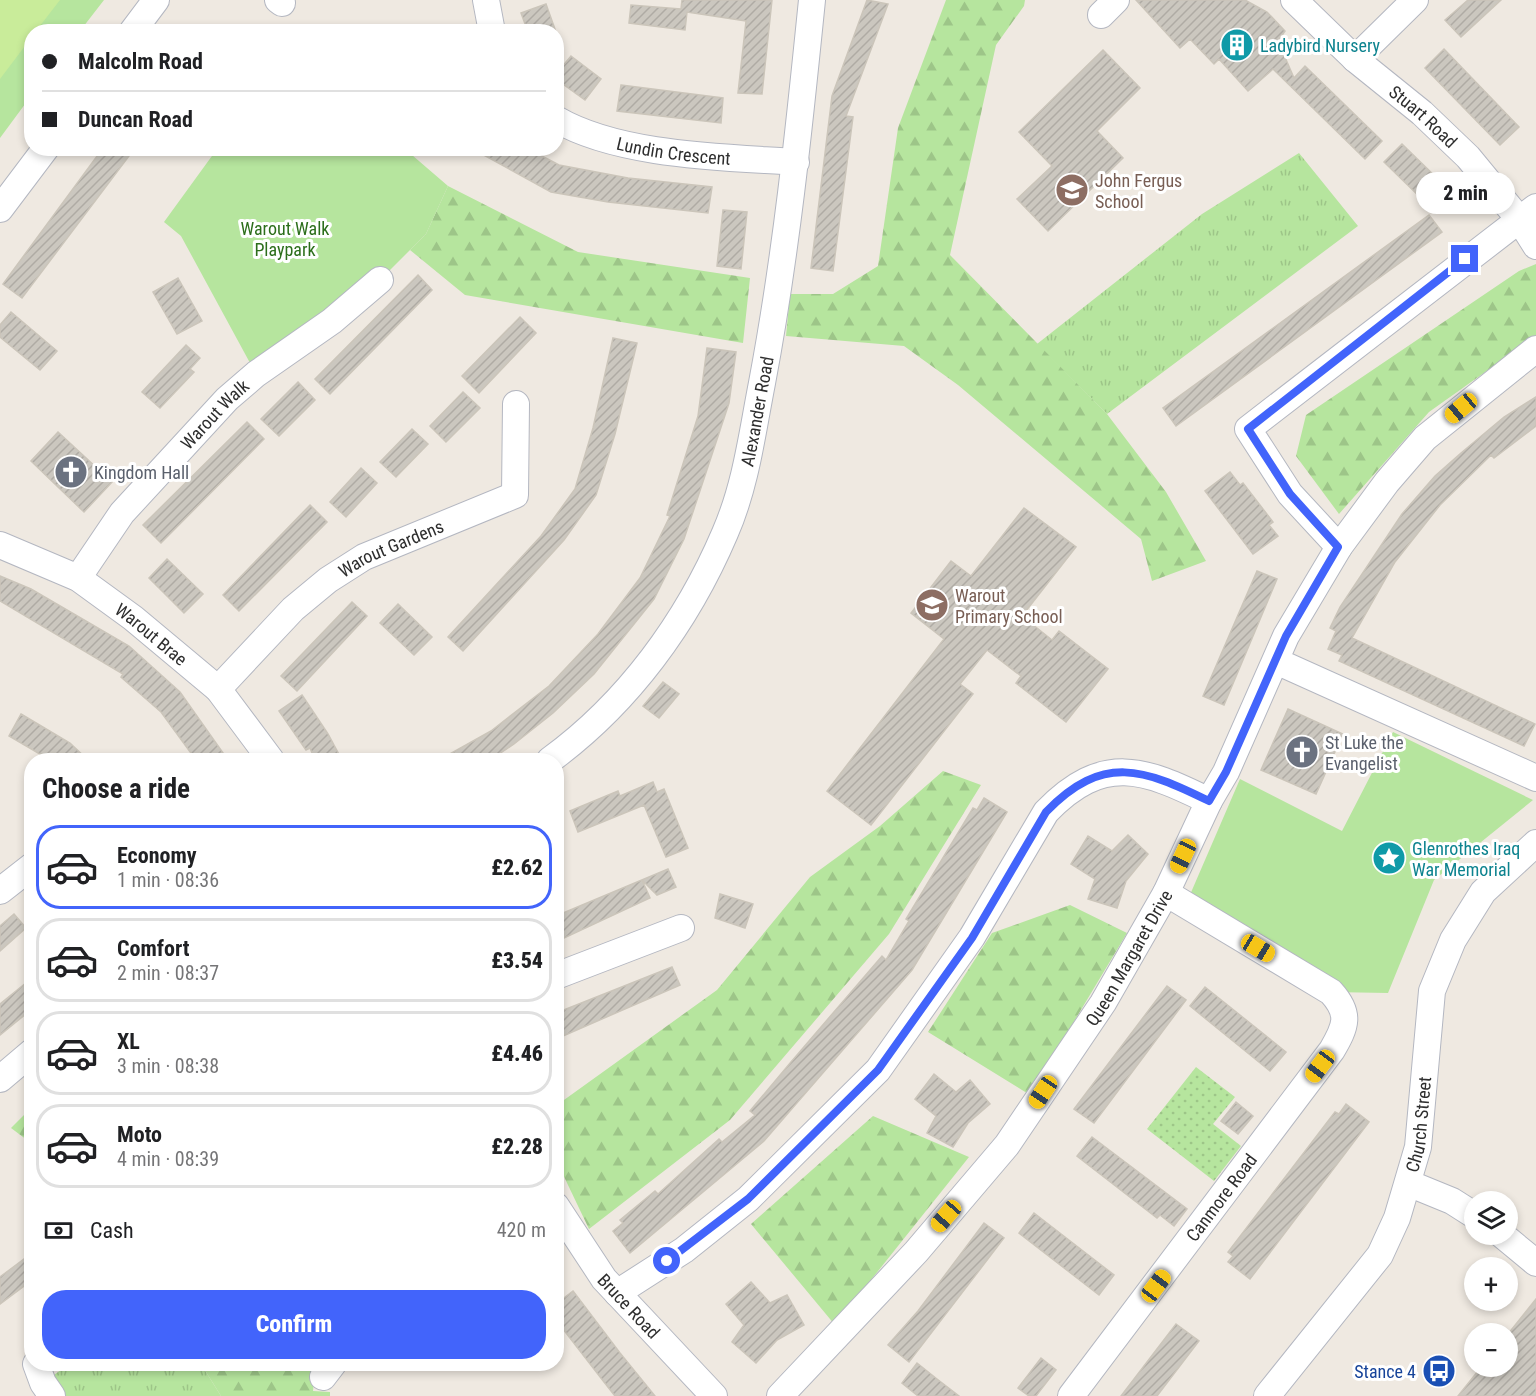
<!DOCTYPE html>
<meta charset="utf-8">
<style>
:root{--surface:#fff;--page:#f6f6f6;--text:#202124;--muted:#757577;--line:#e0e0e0;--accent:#4264fb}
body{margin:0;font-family:"Roboto Condensed",sans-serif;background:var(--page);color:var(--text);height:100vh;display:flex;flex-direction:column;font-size:22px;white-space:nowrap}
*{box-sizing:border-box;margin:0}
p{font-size:20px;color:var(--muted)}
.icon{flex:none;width:33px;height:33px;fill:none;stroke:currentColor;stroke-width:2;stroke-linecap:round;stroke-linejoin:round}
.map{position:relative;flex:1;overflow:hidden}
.panel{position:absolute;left:24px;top:753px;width:540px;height:618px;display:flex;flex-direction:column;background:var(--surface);border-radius:24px;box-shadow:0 3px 9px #0003}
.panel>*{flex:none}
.hud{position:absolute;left:24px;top:24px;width:540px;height:132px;border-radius:24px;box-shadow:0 3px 9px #0003;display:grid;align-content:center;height:132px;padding:0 18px;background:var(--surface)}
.fabs{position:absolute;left:1464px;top:1191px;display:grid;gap:12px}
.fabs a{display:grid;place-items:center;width:54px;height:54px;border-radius:50%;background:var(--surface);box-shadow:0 3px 9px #0003;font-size:30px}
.end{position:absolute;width:27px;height:27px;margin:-14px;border:8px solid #4264fb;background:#fff;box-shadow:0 0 0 3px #fff}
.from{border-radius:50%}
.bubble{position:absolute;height:42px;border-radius:21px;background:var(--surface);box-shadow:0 3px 9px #0003;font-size:20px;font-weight:800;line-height:42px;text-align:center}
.car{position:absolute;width:18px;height:36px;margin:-18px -9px;border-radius:8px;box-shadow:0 0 4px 2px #0007;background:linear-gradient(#f5c518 24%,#345 0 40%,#f5c518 0 76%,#345 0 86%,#f5c518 0)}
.hud b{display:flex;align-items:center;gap:21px;height:57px;font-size:22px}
.hud b+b{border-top:2px solid var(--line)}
.hud i{width:15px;height:15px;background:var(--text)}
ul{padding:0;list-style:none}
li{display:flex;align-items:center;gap:18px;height:84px;margin:0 12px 9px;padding:0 6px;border:3px solid var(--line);border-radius:24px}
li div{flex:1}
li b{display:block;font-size:22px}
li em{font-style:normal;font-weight:800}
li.current{border-color:var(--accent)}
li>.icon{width:54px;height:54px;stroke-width:1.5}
h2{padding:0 18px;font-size:27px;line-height:72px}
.pay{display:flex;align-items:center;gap:15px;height:66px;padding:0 18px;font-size:22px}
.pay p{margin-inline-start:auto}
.button{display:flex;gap:12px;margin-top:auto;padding:12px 18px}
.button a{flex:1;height:69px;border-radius:24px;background:var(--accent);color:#fff;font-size:24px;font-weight:800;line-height:69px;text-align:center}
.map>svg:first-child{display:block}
.grass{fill:url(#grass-tufts)}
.forest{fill:url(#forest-firs)}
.park{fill:#b6e59e}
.garden{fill:url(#garden-dots)}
.pitch{fill:#c9ec9a}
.building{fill:url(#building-hatch);stroke:#cbc5ba;stroke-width:1.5}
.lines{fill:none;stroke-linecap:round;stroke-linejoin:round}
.minor-casing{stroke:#b4b7c1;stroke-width:28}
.minor{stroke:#fff;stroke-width:26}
.route{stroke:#4264fb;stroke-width:8}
.labels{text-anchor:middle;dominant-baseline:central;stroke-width:6;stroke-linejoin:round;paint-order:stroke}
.culture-label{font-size:18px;fill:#0d838f;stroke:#fff;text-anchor:start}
.street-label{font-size:18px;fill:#2e2e2e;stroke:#fff}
.education-label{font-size:18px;fill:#785e54;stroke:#fff;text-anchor:start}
.park-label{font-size:18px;fill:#2c6e1b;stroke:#fff}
.worship-label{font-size:18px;fill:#5b616d;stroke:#fff;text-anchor:start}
.transit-label{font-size:18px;fill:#164399;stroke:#fff;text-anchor:end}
</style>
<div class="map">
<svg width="1536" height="1396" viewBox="0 0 1536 1396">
<defs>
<pattern id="grass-tufts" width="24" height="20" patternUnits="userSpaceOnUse" patternTransform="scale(1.5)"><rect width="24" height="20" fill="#b6e59e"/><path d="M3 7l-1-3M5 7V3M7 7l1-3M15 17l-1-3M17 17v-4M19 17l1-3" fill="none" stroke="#9dc588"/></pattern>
<pattern id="forest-firs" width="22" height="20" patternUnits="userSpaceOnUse" patternTransform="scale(1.5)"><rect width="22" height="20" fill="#b6e59e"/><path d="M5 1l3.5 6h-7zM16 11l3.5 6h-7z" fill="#9dc588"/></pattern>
<pattern id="garden-dots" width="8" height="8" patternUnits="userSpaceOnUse" patternTransform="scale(1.5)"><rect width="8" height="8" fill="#b6e59e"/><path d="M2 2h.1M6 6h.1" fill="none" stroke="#9dc588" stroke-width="1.8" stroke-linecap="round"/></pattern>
<pattern id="building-hatch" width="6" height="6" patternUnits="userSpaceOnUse" patternTransform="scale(1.5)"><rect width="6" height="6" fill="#cbc7bf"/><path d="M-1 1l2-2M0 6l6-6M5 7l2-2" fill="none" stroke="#afaba4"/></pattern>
</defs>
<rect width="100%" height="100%" fill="#efe9e1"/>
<!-- grass -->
<path class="grass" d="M 1299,153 L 1358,226 L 1107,414 L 1037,344 L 1202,214 Z
M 69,1364 L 201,1364 L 221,1396 L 52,1396 L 43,1383 Z"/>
<!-- forest -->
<path class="forest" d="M 946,0 L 1025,0 L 1024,6 L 996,45 L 950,255 L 1107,414 L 1166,492 L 1206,561 L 1152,581 L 1141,539 L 958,385 L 904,346 L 786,336 L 790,294 L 833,294 L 878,266 L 898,128 Z
M 448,186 L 578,252 L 750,278 L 743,343 L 465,295 L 410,250 L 426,234 Z
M 1536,264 L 1536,336 L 1429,412 L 1339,514 L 1296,456 L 1306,415 L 1519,271 Z
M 943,771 L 981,785 L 889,934 L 730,1120 L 589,1229 L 557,1162 L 557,1105 L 717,990 L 810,877 L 880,826 Z
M 1070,905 L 1127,933 L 1030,1095 L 928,1032 L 992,933 Z
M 31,1108 L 31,1143 L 11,1128 Z
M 873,1116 L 969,1157 L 835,1325 L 751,1224 Z
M 201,1364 L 316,1364 L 313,1391 L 330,1392 L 330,1396 L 221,1396 Z"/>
<!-- park -->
<path class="park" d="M 0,0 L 104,0 L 80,31 L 32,32 L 31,96 L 0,138 Z
M 334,148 L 405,149 L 448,186 L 426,234 L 380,280 L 256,374 L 181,236 L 164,222 L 217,149 Z
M 1393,732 L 1533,800 L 1434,880 L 1388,993 L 1331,992 L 1186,904 L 1240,779 L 1342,831 Z"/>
<!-- garden -->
<path class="garden" d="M 1196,1067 L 1235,1097 L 1213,1124 L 1241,1146 L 1214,1181 L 1147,1129 Z"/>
<!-- pitch -->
<path class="pitch" d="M 0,0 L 60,0 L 36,31 L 32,32 L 31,38 L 0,79 Z"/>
<!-- building -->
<path class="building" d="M 682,0 L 772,0 L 762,94 L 738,93 L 746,21 L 687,12 L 685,30 L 629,23 L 631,5 L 681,9 Z
M 867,0 L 888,4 L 846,116 L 853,117 L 833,271 L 811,268 L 832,96 Z
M 1136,0 L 1245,0 L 1267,12 L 1285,31 L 1278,41 L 1294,78 L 1305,66 L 1382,141 L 1365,159 L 1273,69 L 1248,91 L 1219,59 L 1214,64 L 1190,39 L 1180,48 Z
M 1468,0 L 1501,0 L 1461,37 L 1445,20 Z
M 546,4 L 556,32 L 528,32 L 521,13 Z
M 1444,49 L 1519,127 L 1500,145 L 1425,68 Z
M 1103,50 L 1140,88 L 1097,131 L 1123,158 L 1048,231 L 1017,199 L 1052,166 L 1019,132 Z
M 571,56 L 601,79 L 585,100 L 556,79 L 556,74 Z
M 621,85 L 723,98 L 721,123 L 617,111 Z
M 1402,144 L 1442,183 L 1425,202 L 1384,162 Z
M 103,148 L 135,148 L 22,298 L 3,284 Z
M 471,148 L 527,148 L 559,165 L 628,178 L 712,187 L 708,213 L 608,202 L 551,192 Z
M 723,210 L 747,212 L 741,269 L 717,266 Z
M 1429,215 L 1442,232 L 1176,426 L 1163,408 Z
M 418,275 L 432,290 L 330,394 L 315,379 Z
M 178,278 L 202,321 L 177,334 L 153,292 Z
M 11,312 L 57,351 L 40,370 L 0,337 L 0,325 Z
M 520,317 L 536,333 L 479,393 L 462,376 Z
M 613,338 L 637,343 L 615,434 L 596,495 L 564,540 L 463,651 L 448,637 L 541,536 L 575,489 L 593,428 Z
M 186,345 L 200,358 L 190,369 L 194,372 L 160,408 L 142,392 Z
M 707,348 L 736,352 L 729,403 L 684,539 L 654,599 L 594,674 L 553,713 L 514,744 L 490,760 L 439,760 L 491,731 L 549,686 L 598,634 L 640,578 L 670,516 L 667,515 L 698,416 Z
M 298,382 L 315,400 L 279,436 L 261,419 Z
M 463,392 L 480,408 L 446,442 L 430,426 Z
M 1536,397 L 1536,426 L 1494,458 L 1491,455 L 1440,505 L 1395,562 L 1352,638 L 1535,724 L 1524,746 L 1339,661 L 1342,655 L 1328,649 L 1336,631 L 1330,628 L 1340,607 L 1402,514 L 1435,476 L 1461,453 L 1504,417 Z
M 247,422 L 264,439 L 161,543 L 143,525 Z
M 412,429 L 428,444 L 396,477 L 380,462 Z
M 58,432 L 112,482 L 84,512 L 31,461 Z
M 361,468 L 377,483 L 346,517 L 330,502 Z
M 1230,472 L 1240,485 L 1243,483 L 1273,522 L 1269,525 L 1278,536 L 1253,554 L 1205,491 Z
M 310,505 L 327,522 L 239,611 L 223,595 Z
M 1024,508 L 1076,547 L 1022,616 L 1052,640 L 1059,631 L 1108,669 L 1066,722 L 1016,683 L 1021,676 L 987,650 L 960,684 L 973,694 L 871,825 L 827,791 L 944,639 L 911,613 L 951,561 L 971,576 Z
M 167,559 L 203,594 L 184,613 L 149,578 Z
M 1257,571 L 1277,579 L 1224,705 L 1203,696 Z
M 0,576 L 31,589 L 129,646 L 180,692 L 228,760 L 196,760 L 161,712 L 121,677 L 123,674 L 0,601 Z
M 352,602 L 367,616 L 297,691 L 281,676 Z
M 398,604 L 432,637 L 414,655 L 380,623 Z
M 663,682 L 679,694 L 659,718 L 643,706 Z
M 302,695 L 328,734 L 342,760 L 315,760 L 310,748 L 306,750 L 279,711 Z
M 1288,709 L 1343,734 L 1316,794 L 1261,770 Z
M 21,714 L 70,743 L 88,760 L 50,760 L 9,736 Z
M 653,782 L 657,792 L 664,789 L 688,848 L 666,857 L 644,805 L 578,832 L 570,811 L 618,791 L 620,796 Z
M 984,798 L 1007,812 L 912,970 L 764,1141 L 630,1253 L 613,1231 L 623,1223 L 620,1220 L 655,1191 L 658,1194 L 719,1139 L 722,1142 L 755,1115 L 750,1111 L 791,1062 L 882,956 L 886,960 L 909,921 L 906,919 L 973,808 L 977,810 Z
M 1128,835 L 1148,854 L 1126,881 L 1117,908 L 1088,899 L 1095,879 L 1071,864 L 1088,836 L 1112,851 Z
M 668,869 L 676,887 L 657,895 L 642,880 L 650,898 L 562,939 L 556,916 Z
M 720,894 L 753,904 L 745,928 L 715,918 Z
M 14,914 L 26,928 L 0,951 L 0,926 Z
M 672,967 L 680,985 L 556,1039 L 556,1013 Z
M 32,978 L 32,1009 L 0,1035 L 0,1004 Z
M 1167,986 L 1186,1000 L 1094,1123 L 1074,1109 Z
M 1205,987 L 1286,1052 L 1270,1071 L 1190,1006 Z
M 934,1074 L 956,1092 L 970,1080 L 990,1104 L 968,1123 L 953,1147 L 927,1133 L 936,1116 L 915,1099 Z
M 1236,1102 L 1253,1116 L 1238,1134 L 1221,1121 Z
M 1346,1104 L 1369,1122 L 1250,1279 L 1228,1262 L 1233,1256 L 1228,1252 L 1335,1112 L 1339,1114 Z
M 1092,1137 L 1187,1209 L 1174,1226 L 1160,1215 L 1157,1218 L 1077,1156 Z
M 1034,1213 L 1114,1275 L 1099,1295 L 1019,1233 Z
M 984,1223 L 1004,1238 L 909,1362 L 888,1345 L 918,1311 Z
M 32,1253 L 32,1280 L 0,1304 L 0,1277 Z
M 751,1282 L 770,1303 L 787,1295 L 804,1325 L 777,1340 L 756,1363 L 732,1342 L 744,1325 L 726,1304 Z
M 573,1291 L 620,1353 L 655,1396 L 615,1396 L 604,1382 L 556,1320 L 556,1304 Z
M 1536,1299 L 1536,1396 L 1458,1396 L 1482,1366 L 1508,1366 L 1508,1334 Z
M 1176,1324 L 1199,1341 L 1157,1396 L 1121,1396 Z
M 1041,1358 L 1056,1370 L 1036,1396 L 1029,1396 L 1018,1388 Z
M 917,1363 L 937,1379 L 959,1396 L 918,1396 L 902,1383 Z"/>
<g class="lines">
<!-- minor casing -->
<g class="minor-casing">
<g id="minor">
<path d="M 278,0 L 282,3"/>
<path d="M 486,0 L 492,32"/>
<path id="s1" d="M 1294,0 L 1355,59 L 1422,113 L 1468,157 L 1519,219 L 1536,246"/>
<path d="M 1101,15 L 1116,0"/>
<path d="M 132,32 L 156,0"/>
<path d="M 1355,59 L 1415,0"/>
<path id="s2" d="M 556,119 C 619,156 724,157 796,162"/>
<path d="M 0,209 L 46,148"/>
<path id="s3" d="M 0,545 L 78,578 L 133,618 L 218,689 L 271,760"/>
<path d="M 1339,547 L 1290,494 L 1248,429 L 1536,207"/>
<path id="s4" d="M 78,578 L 122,513 L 227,399 L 256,374 L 332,321 L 380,280"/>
<path d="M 1276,661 L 1536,778"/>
<path id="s5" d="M 218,689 L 293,609 L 328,580 L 364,557 L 515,495 L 516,404"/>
<path id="s6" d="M 550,760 C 628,703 687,622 725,533 C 746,485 752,434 762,383 C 786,256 799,129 812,0"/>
<path d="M 0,891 L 32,866"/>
<path d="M 556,976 L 681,928"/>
<path d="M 0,1079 L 32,1052"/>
<path d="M 1408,1183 L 1452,1201 L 1474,1215"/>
<path id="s7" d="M 556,1206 L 604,1279 L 714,1396"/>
<path d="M 1501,1234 L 1536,1263"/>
<path d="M 617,1293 L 684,1250 L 748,1199 L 878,1070 L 972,937 L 1046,812 C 1103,753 1144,769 1209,801"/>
<path d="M 36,1364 L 43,1383 L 52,1396"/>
<path d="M 323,1377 L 333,1364"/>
<path id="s8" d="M 780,1396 L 916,1252 L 1007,1145 L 1103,1003 L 1166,893 L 1209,801 L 1226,772 L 1286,636 L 1339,547 L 1387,482 L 1425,438 L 1536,349"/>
<path id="s9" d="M 1071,1396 L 1332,1050 C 1346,1026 1351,1014 1331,992 L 1166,893"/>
<path id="s10" d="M 1267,1396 L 1380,1255 L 1397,1218 L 1418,1147 L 1432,991 L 1453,940 L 1483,892 L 1536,843"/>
</g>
</g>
<!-- minor -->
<use href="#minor" class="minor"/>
</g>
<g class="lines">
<!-- route -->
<path class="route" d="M 667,1261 L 748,1199 L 878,1070 L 972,938 L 1046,812 C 1103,753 1144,769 1209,801 L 1226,772 L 1286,636 L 1338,547 L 1290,494 L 1248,429 L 1465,259"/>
</g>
<!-- icons -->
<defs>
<g id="building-disc" transform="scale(1.725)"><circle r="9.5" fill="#0f9aa8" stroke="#fff"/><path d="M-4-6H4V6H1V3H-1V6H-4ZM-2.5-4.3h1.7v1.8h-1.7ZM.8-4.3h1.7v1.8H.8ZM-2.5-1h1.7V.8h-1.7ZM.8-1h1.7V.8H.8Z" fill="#fff"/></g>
<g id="school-disc" transform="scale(1.725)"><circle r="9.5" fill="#8d6e63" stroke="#fff"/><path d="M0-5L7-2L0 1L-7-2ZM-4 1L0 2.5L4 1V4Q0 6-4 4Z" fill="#fff"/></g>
<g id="church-disc" transform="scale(1.725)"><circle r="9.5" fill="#6b7280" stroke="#fff"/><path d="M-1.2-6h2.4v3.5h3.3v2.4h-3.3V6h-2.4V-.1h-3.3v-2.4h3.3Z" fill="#fff"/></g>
<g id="sight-disc" transform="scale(1.725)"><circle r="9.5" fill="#0f9aa8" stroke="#fff"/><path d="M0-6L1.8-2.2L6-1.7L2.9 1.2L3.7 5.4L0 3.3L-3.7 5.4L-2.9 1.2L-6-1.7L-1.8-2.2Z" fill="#fff"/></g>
<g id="bus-disc" transform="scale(1.725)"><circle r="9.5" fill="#1a4fb4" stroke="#fff"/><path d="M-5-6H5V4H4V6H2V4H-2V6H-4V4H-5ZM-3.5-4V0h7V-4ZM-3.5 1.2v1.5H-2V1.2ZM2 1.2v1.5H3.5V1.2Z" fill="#fff"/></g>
</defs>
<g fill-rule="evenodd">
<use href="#building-disc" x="1237" y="45"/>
<use href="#school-disc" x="1072" y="190"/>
<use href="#church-disc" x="71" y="472"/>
<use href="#school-disc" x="932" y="605"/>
<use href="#church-disc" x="1302" y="752"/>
<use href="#sight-disc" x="1389" y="858"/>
<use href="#bus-disc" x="1439" y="1371"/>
</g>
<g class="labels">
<!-- culture labels -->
<g class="culture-label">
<text x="1260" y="45">Ladybird Nursery</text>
<text x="1412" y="848">Glenrothes Iraq<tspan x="1412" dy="21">War Memorial</tspan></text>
</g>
<!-- street labels -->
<g class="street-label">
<text stroke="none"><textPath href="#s1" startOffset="174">Stuart Road</textPath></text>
<text stroke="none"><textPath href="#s2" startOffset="123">Lundin Crescent</textPath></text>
<text stroke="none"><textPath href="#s6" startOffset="416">Alexander Road</textPath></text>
<text stroke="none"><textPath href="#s4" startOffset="214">Warout Walk</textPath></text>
<text stroke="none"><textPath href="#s5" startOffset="226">Warout Gardens</textPath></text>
<text stroke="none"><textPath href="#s3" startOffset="177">Warout Brae</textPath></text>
<text stroke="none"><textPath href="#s8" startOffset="562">Queen Margaret Drive</textPath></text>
<text stroke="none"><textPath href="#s10" startOffset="318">Church Street</textPath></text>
<text stroke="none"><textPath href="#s9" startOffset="249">Canmore Road</textPath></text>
<text stroke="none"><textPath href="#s7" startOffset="124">Bruce Road</textPath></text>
</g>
<!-- education labels -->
<g class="education-label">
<text x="1095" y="180">John Fergus<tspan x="1095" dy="21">School</tspan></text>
<text x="955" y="595">Warout<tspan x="955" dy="21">Primary School</tspan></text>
</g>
<!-- park labels -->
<g class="park-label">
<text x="285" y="228">Warout Walk<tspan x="285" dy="21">Playpark</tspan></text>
</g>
<!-- worship labels -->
<g class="worship-label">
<text x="94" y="472">Kingdom Hall</text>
<text x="1325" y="742">St Luke the<tspan x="1325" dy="21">Evangelist</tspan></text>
</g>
<!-- transit labels -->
<g class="transit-label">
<text x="1416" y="1371">Stance 4</text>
</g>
</g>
</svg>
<div class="fabs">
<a><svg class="icon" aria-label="layers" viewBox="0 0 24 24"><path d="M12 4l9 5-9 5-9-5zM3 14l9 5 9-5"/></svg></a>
<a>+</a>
<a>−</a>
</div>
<i class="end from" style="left:667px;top:1261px"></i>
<i class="end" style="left:1465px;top:259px"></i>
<div class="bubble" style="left:1416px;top:172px;width:99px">2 min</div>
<i class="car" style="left:1461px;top:408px;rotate:230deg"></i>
<i class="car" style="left:1183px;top:856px;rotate:205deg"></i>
<i class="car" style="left:1258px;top:948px;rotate:121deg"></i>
<i class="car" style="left:1320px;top:1066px;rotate:217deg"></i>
<i class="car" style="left:1043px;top:1092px;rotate:214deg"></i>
<i class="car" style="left:946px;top:1216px;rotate:221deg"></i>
<i class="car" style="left:1156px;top:1286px;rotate:37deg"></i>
<div class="hud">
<b><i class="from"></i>Malcolm Road</b>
<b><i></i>Duncan Road</b>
</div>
<section class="panel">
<h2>Choose a ride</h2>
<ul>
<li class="current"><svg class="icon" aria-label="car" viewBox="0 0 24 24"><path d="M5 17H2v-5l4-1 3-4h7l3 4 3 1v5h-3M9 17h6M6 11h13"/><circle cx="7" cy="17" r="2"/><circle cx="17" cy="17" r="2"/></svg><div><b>Economy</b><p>1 min · 08:36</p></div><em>£2.62</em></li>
<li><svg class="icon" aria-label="car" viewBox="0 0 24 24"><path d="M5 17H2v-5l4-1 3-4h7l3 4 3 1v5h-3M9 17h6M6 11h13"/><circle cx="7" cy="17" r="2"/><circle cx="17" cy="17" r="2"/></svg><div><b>Comfort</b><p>2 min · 08:37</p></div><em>£3.54</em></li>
<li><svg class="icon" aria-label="car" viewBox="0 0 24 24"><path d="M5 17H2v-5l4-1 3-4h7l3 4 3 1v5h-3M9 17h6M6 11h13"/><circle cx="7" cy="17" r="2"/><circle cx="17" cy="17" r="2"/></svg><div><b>XL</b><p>3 min · 08:38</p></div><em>£4.46</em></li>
<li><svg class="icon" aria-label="car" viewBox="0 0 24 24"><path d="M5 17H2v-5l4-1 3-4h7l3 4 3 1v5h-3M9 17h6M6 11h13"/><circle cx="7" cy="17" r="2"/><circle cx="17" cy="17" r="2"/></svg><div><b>Moto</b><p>4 min · 08:39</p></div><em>£2.28</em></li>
</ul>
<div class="pay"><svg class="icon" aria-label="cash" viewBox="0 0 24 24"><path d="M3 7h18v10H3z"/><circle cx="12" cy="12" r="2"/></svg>Cash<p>420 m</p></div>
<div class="button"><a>Confirm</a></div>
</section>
</div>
